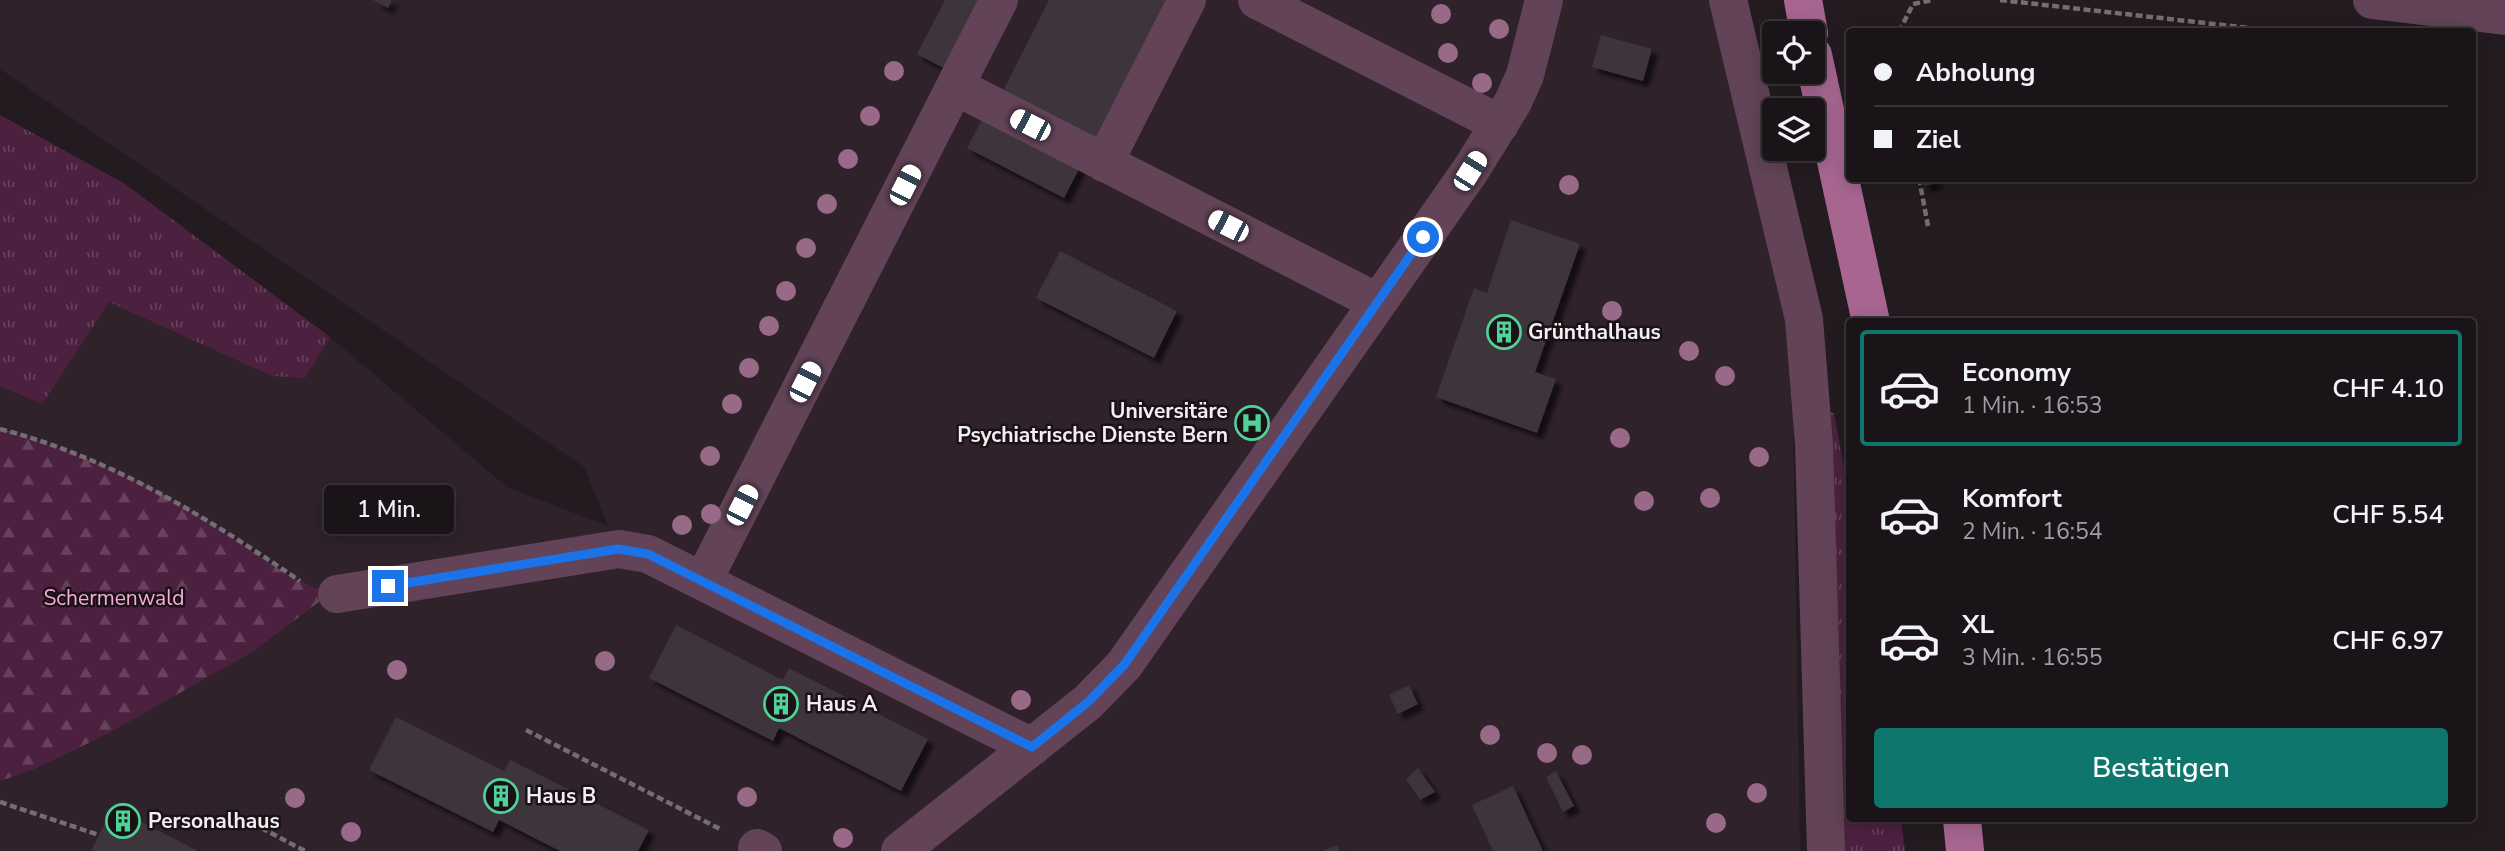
<!DOCTYPE html>
<html lang="de">
<meta charset="utf-8">
<style>
:root{--surface:#1a1418;--page:#231d21;--text:#f1f3f6;--muted:#9f9ea2;--line:#383337;--accent:#0f766e}
body{margin:0;font-family:"Nunito Sans",sans-serif;background:var(--page);color:var(--text);height:100vh;display:flex;flex-direction:column;font-size:26px;white-space:nowrap}
*{box-sizing:border-box;margin:0}
p{font-size:23px;color:var(--muted)}
.icon{flex:none;width:38px;height:38px;fill:none;stroke:currentColor;stroke-width:2;stroke-linecap:round;stroke-linejoin:round}
.map{position:relative;flex:1;overflow:hidden}
.drawer{position:absolute;left:1846px;top:318px;width:630px;height:504px;display:flex;flex-direction:column;background:var(--surface);border-radius:7px;box-shadow:0 4px 18px #0003,0 0 0 2px var(--line)}
.drawer>*{flex:none}
.hud{position:absolute;left:1846px;top:28px;width:630px;height:154px;border-radius:7px;box-shadow:0 4px 18px #0003,0 0 0 2px var(--line);display:grid;align-content:center;height:154px;padding:0 28px;background:var(--surface)}
.controls{position:absolute;left:1762px;top:21px;display:grid;gap:14px}
.controls a{display:grid;place-items:center;width:63px;height:63px;border-radius:7px;background:var(--surface);box-shadow:0 4px 18px #0003,0 0 0 2px var(--line);font-size:35px}
.end{position:absolute;width:32px;height:32px;margin:-16px;border:9px solid #1a73e8;background:#fff;box-shadow:0 0 0 4px #fff}
.from{border-radius:50%}
.bubble{position:absolute;height:49px;border-radius:7px;background:var(--surface);box-shadow:0 4px 18px #0003,0 0 0 2px var(--line);font-size:23px;font-weight:600;line-height:49px;text-align:center}
.car{position:absolute;width:21px;height:42px;margin:-21px -10px;border-radius:9px;box-shadow:0 0 5px 2px #0007;background:linear-gradient(#fff 24%,#345 0 40%,#fff 0 76%,#345 0 86%,#fff 0)}
.hud b{display:flex;align-items:center;gap:24px;height:66px;font-size:26px}
.hud b+b{border-top:2px solid var(--line)}
.hud i{width:18px;height:18px;background:var(--text)}
ul{padding:12px 0 0;list-style:none}
li{display:flex;align-items:center;gap:21px;height:116px;margin:0 14px 10px;padding:0 14px;border:4px solid transparent;border-radius:7px}
li div{flex:1}
li b{display:block;font-size:26px}
li em{font-style:normal;font-weight:600}
li.selected{border-color:var(--accent)}
li>.icon{width:63px;height:63px;stroke-width:1.5}
.cta{display:flex;gap:14px;margin-top:auto;padding:14px 28px}
.cta a{flex:1;height:80px;border-radius:7px;background:var(--accent);color:#fff;font-size:28px;font-weight:600;line-height:80px;text-align:center}
.map>svg:first-child{display:block}
.built{fill:#2f222a}
.grass{fill:url(#grass-tufts)}
.forest{fill:url(#forest-firs)}
.building{fill:#3d353a;filter:url(#shadow)}
.lines{fill:none;stroke-linecap:round;stroke-linejoin:round}
.path{stroke:#746d71;stroke-width:4.5;stroke-dasharray:7 3.5;stroke-linecap:butt}
.minor{stroke:#624357;stroke-width:38}
.major{stroke:#a66690;stroke-width:38}
.tree{fill:#996988}
.route{stroke:#1a73e8;stroke-width:9}
.labels{text-anchor:middle;dominant-baseline:central;stroke-width:5;stroke-linejoin:round;paint-order:stroke}
.poi-label{font-size:21px;font-weight:bold;fill:#f3eef1;stroke:#1a1217;text-anchor:start}
.park-label{font-size:21px;fill:#faa8de;stroke:#1a1217}
</style>
<div class="map">
<svg width="2505" height="851" viewBox="0 0 2505 851">
<defs>
<pattern id="grass-tufts" width="24" height="20" patternUnits="userSpaceOnUse" patternTransform="scale(1.75)"><rect width="24" height="20" fill="#4c213f"/><path d="M3 7l-1-3M5 7V3M7 7l1-3M15 17l-1-3M17 17v-4M19 17l1-3" fill="none" stroke="#66425b"/></pattern>
<pattern id="forest-firs" width="22" height="20" patternUnits="userSpaceOnUse" patternTransform="scale(1.75)"><rect width="22" height="20" fill="#4c213f"/><path d="M5 1l3.5 6h-7zM16 11l3.5 6h-7z" fill="#66425b"/></pattern>
<filter id="shadow"><feDropShadow dx="6" dy="6" stdDeviation="2" flood-color="#0009"/></filter>
</defs>
<rect width="100%" height="100%" fill="#231b20"/>
<!-- built -->
<path class="built" d="M 0,0 L 1708,0 L 1718,12 L 1788,321 L 1793,416 L 1800,851 L 0,851 L 0,781 L 35,769 L 254,651 L 319,602 L 336,594 L 301,582 L 194,512 L 115,469 L 72,451 L 0,429 L 0,115 L 125,184 L 330,337 L 507,487 L 608,526 L 584,467 L 0,69 Z"/>
<!-- grass -->
<path class="grass" d="M 0,115 L 125,184 L 330,337 L 305,378 L 272,376 L 109,302 L 42,404 L 0,386 Z
M 1828,412 L 1834,413 L 1850,500 L 1850,819 L 1901,819 L 1905,851 L 1840,851 Z"/>
<!-- forest -->
<path class="forest" d="M 0,429 C 70,447 136,476 198,514 C 242,541 286,583 337,594 L 319,602 L 254,651 L 105,735 L 35,769 L 0,781 Z"/>
<!-- building -->
<path class="building" d="M 373,0 L 392,0 L 388,8 Z
M 945,0 L 982,0 L 953,73 L 917,54 Z
M 1049,0 L 1173,0 L 1098,147 L 1000,97 Z
M 1601,35 L 1652,49 L 1643,81 L 1592,67 Z
M 984,116 L 1080,167 L 1064,198 L 967,148 Z
M 1923,178 L 1935,178 L 1936,183 L 1924,186 Z
M 1511,220 L 1580,244 L 1535,372 L 1556,379 L 1537,433 L 1436,397 L 1474,288 L 1487,293 Z
M 1060,251 L 1177,311 L 1154,358 L 1036,298 Z
M 676,625 L 783,680 L 789,668 L 928,739 L 901,791 L 779,728 L 773,741 L 649,678 Z
M 1409,685 L 1418,704 L 1398,714 L 1389,695 Z
M 396,717 L 504,771 L 510,760 L 649,830 L 638,851 L 560,851 L 499,820 L 493,832 L 369,770 Z
M 1418,768 L 1435,792 L 1420,800 L 1406,779 Z
M 1556,771 L 1574,806 L 1563,812 L 1546,777 Z
M 1513,786 L 1543,851 L 1493,851 L 1472,805 Z
M 113,807 L 198,851 L 91,851 Z
M 1337,845 L 1340,851 L 1323,851 Z"/>
<g class="lines">
<!-- path -->
<path class="path" d="M 2000,0 L 2285,32
M 1899,32 L 1913,4 L 1933,0
M 1919,178 L 1928,226
M 0,429 C 112,458 206,517 300,581
M 526,730 L 722,830
M 0,802 L 99,835
M 252,823 L 305,851"/>
<!-- minor -->
<path class="minor" d="M 1257,0 L 1500,124
M 1728,0 L 1804,319 L 1814,445 L 1826,851
M 2372,0 L 2505,16
M 955,86 L 999,0
M 1104,163 L 1187,0
M 704,579 L 955,86 L 1377,302
M 337,594 L 619,549 L 648,554 L 1032,747
M 757,848 L 763,851
M 900,851 L 1088,702 L 1124,665 L 1470,171 L 1513,102 L 1525,75 L 1544,0"/>
<!-- major -->
<path class="major" d="M 1803,0 L 1809,33
M 1813,55 L 1871,322
M 1962,819 L 1965,851"/>
</g>
<!-- trees -->
<g class="tree">
<circle cx="1441" cy="14" r="10"/>
<circle cx="1499" cy="29" r="10"/>
<circle cx="1448" cy="53" r="10"/>
<circle cx="894" cy="71" r="10"/>
<circle cx="1482" cy="83" r="10"/>
<circle cx="870" cy="116" r="10"/>
<circle cx="848" cy="159" r="10"/>
<circle cx="1569" cy="185" r="10"/>
<circle cx="827" cy="204" r="10"/>
<circle cx="806" cy="248" r="10"/>
<circle cx="786" cy="291" r="10"/>
<circle cx="1612" cy="311" r="10"/>
<circle cx="769" cy="326" r="10"/>
<circle cx="1689" cy="351" r="10"/>
<circle cx="749" cy="368" r="10"/>
<circle cx="1725" cy="376" r="10"/>
<circle cx="732" cy="404" r="10"/>
<circle cx="1620" cy="438" r="10"/>
<circle cx="710" cy="456" r="10"/>
<circle cx="1759" cy="457" r="10"/>
<circle cx="1710" cy="498" r="10"/>
<circle cx="1644" cy="501" r="10"/>
<circle cx="711" cy="514" r="10"/>
<circle cx="682" cy="525" r="10"/>
<circle cx="605" cy="661" r="10"/>
<circle cx="397" cy="670" r="10"/>
<circle cx="1021" cy="700" r="10"/>
<circle cx="1490" cy="735" r="10"/>
<circle cx="1547" cy="753" r="10"/>
<circle cx="1582" cy="755" r="10"/>
<circle cx="1757" cy="793" r="10"/>
<circle cx="747" cy="797" r="10"/>
<circle cx="295" cy="798" r="10"/>
<circle cx="1716" cy="823" r="10"/>
<circle cx="351" cy="832" r="10"/>
<circle cx="843" cy="838" r="10"/>
</g>
<g class="lines">
<!-- route -->
<path class="route" d="M 388,586 L 618,549 L 648,554 L 1032,747 L 1088,702 L 1124,665 L 1423,237"/>
</g>
<!-- icons -->
<defs>
<g id="building-ring" transform="scale(1.75)"><circle r="9.5" fill="#1a1217" stroke="#4fd399" stroke-width="1.5"/><path d="M-4-6H4V6H1V3H-1V6H-4ZM-2.5-4.3h1.7v1.8h-1.7ZM.8-4.3h1.7v1.8H.8ZM-2.5-1h1.7V.8h-1.7ZM.8-1h1.7V.8H.8Z" fill="#4fd399"/></g>
<g id="hospital-ring" transform="scale(1.75)"><circle r="9.5" fill="#1a1217" stroke="#4fd399" stroke-width="1.5"/><path d="M-5-5h3v3.5h4V-5h3V5h-3V1.5h-4V5h-3Z" fill="#4fd399"/></g>
</defs>
<g fill-rule="evenodd">
<use href="#building-ring" x="1504" y="332"/>
<use href="#hospital-ring" x="1252" y="423"/>
<use href="#building-ring" x="781" y="704"/>
<use href="#building-ring" x="501" y="796"/>
<use href="#building-ring" x="123" y="821"/>
</g>
<g class="labels">
<!-- poi labels -->
<g class="poi-label">
<text x="1528" y="332">Grünthalhaus</text>
<text x="1228" y="411" text-anchor="end">Universitäre<tspan x="1228" dy="24">Psychiatrische Dienste Bern</tspan></text>
<text x="806" y="704">Haus A</text>
<text x="526" y="796">Haus B</text>
<text x="148" y="821">Personalhaus</text>
</g>
<!-- park labels -->
<g class="park-label">
<text x="114" y="598">Schermenwald</text>
</g>
</g>
</svg>
<div class="controls">
<a><svg class="icon" aria-label="locate" viewBox="0 0 24 24"><circle cx="12" cy="12" r="6"/><path d="M12 2v4M12 18v4M2 12h4M18 12h4"/></svg></a>
<a><svg class="icon" aria-label="layers" viewBox="0 0 24 24"><path d="M12 4l9 5-9 5-9-5zM3 14l9 5 9-5"/></svg></a>
</div>
<i class="end from" style="left:1423px;top:237px"></i>
<i class="end" style="left:388px;top:586px"></i>
<div class="bubble" style="left:324px;top:485px;width:130px">1 Min.</div>
<i class="car" style="left:1030px;top:125px;rotate:297deg"></i>
<i class="car" style="left:1470px;top:171px;rotate:32deg"></i>
<i class="car" style="left:905px;top:185px;rotate:27deg"></i>
<i class="car" style="left:1228px;top:226px;rotate:297deg"></i>
<i class="car" style="left:805px;top:382px;rotate:27deg"></i>
<i class="car" style="left:742px;top:505px;rotate:27deg"></i>
<div class="hud">
<b><i class="from"></i>Abholung</b>
<b><i></i>Ziel</b>
</div>
<section class="drawer">
<ul>
<li class="selected"><svg class="icon" aria-label="car" viewBox="0 0 24 24"><path d="M5 17H2v-5l4-1 3-4h7l3 4 3 1v5h-3M9 17h6M6 11h13"/><circle cx="7" cy="17" r="2"/><circle cx="17" cy="17" r="2"/></svg><div><b>Economy</b><p>1 Min. · 16:53</p></div><em>CHF 4.10</em></li>
<li><svg class="icon" aria-label="car" viewBox="0 0 24 24"><path d="M5 17H2v-5l4-1 3-4h7l3 4 3 1v5h-3M9 17h6M6 11h13"/><circle cx="7" cy="17" r="2"/><circle cx="17" cy="17" r="2"/></svg><div><b>Komfort</b><p>2 Min. · 16:54</p></div><em>CHF 5.54</em></li>
<li><svg class="icon" aria-label="car" viewBox="0 0 24 24"><path d="M5 17H2v-5l4-1 3-4h7l3 4 3 1v5h-3M9 17h6M6 11h13"/><circle cx="7" cy="17" r="2"/><circle cx="17" cy="17" r="2"/></svg><div><b>XL</b><p>3 Min. · 16:55</p></div><em>CHF 6.97</em></li>
</ul>
<div class="cta"><a>Bestätigen</a></div>
</section>
</div>
